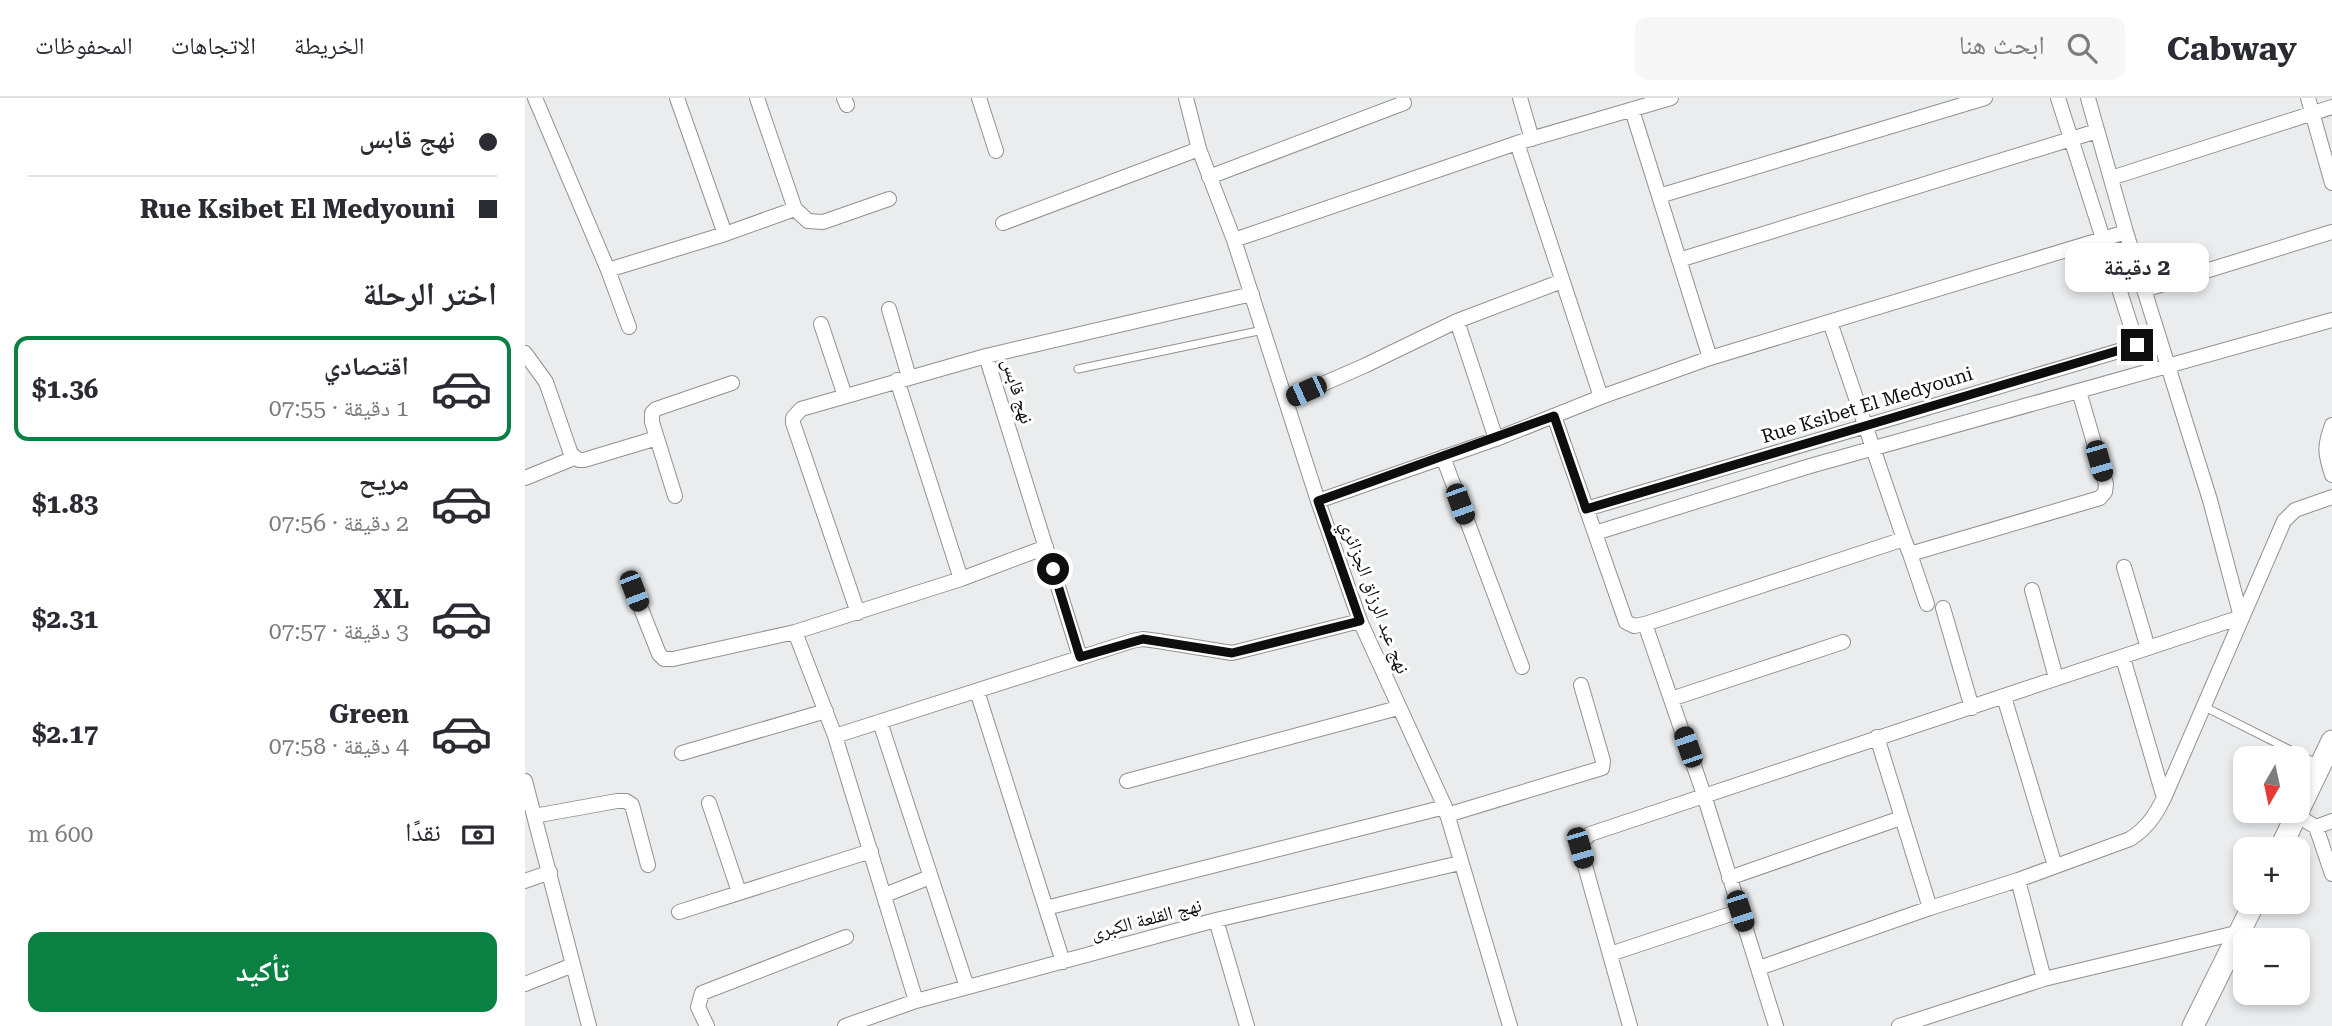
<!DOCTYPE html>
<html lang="ar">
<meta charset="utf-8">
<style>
:root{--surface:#fff;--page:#f7f7f7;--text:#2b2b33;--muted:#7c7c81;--line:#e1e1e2;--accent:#0b8043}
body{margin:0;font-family:"Roboto Serif","Noto Naskh Arabic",serif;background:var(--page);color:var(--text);direction:rtl;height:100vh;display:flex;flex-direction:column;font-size:26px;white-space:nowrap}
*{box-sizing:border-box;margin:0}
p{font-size:23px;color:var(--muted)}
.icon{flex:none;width:38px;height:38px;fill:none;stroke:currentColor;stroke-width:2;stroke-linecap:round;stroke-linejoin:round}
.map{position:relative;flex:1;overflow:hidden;direction:ltr}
.sheet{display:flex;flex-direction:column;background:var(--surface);width:525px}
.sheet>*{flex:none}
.banner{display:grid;align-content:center;height:154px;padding:0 28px;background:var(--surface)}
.needle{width:46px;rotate:189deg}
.controls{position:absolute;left:1708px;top:648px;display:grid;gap:14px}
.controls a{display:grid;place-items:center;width:77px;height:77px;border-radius:14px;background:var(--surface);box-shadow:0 4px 10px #0003;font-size:35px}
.end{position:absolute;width:32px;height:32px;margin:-16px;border:9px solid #0e0e0f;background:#fff;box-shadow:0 0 0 4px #fff}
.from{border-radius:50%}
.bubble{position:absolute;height:49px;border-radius:14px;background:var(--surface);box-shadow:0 4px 10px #0003;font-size:23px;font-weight:700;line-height:49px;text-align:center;direction:rtl}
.car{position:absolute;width:21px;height:42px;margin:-21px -10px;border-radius:9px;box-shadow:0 0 5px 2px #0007;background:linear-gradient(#222 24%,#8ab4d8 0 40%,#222 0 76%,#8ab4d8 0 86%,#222 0)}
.banner b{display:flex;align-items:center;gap:24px;height:66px;font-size:26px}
.banner b+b{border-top:2px solid var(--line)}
.banner i{width:18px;height:18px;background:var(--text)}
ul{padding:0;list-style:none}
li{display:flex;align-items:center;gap:21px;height:105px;margin:0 14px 10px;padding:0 14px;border:4px solid transparent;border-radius:14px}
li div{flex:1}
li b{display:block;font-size:26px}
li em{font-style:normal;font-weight:700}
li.current{border-color:var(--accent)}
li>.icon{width:63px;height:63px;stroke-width:1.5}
h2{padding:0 28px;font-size:32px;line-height:84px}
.pay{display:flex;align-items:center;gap:18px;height:77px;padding:0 28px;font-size:26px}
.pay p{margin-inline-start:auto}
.action{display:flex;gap:14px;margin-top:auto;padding:14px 28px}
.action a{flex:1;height:80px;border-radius:14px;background:var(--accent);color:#fff;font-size:28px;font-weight:700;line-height:80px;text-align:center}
header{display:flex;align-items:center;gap:42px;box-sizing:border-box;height:98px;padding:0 35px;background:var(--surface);border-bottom:2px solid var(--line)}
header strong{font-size:33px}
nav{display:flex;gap:38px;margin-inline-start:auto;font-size:24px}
.search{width:490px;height:63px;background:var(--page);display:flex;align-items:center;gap:18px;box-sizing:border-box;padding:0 24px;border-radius:14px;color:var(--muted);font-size:26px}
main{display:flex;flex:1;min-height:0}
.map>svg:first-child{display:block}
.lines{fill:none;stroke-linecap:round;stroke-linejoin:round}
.lane-casing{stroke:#909193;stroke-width:9}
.street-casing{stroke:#909193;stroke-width:16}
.secondary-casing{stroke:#909193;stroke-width:23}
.lane{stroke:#fff;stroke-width:7}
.street{stroke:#fff;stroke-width:14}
.secondary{stroke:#fff;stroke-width:21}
.route{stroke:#0e0e0f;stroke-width:9}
.labels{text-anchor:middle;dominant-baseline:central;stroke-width:6;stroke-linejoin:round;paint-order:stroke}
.street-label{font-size:19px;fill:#0e0e0f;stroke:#fff}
</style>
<header>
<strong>Cabway</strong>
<div class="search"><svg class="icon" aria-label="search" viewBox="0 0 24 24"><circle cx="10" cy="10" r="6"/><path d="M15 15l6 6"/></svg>ابحث هنا</div>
<nav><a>الخريطة</a><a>الاتجاهات</a><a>المحفوظات</a></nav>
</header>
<main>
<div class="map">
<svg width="1807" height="928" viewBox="0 0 1807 928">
<rect width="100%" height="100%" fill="#eaeced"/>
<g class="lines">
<!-- lane casing -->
<g class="lane-casing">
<path id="lane" d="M 553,271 L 738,232
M 1678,608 L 1795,667"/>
</g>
<!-- street casing -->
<g class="street-casing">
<path id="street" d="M 10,0 L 83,172 L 200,136 L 270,111
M 152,0 L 200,136
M 232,0 L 270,111 L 283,123 L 298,124 L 364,101
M 319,0 L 322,7
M 454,0 L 471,53
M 661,0 L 674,51 L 709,142 L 793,403 L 835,523 L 920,709 L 985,928
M 995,0 L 1007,41
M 1533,0 L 1612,247
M 1563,0 L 1601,134 L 1685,402 L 1716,519
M 1783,0 L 1807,85
M 1107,12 L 1185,260
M 992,45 L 1076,299
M 684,79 L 879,5
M 1586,80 L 1807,9
M 1134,98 L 1460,0
M 478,125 L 674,51
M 709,142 L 992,45 L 1146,0
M 1154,162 L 1572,33
M 83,172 L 104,229
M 1619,192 L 1807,134
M 364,211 L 384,279
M 932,223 L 971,341
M 296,226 L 320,298
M 0,255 L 21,284 L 46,356 L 54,362 L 59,362 L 132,340
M 461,258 L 555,559
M 372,282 L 436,481
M 761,302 L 839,268 L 932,223 L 1037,183
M 1029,318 L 1101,524 L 1109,528 L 1120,526 L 1179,697 L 1251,928
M 1807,327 C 1799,349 1800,355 1807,377
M 918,359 L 997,569
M 0,380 L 49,360
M 150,398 L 127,324 L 127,315 L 131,311 L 207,285
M 793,403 L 971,341 L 1076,299 L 1185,260 L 1601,134
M 1061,411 L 1634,241
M 1070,435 L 1285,368 L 1807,222
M 1379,441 L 1385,456 L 1575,400 L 1580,394 L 1581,386 L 1554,293
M 1385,456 L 1402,506
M 1599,469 L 1623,550
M 1507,492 L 1531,580
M 109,493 L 134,556 L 139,561 L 148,561 L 270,534 L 436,481 L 521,449
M 1418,510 L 1447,610
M 333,515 L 268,325 L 268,320 L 276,311 L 461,258 L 727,196
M 1120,526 L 1379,441 L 1305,224
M 270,534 L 310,638 L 391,903
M 1598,560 L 1639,700
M 452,593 L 538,864
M 1479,599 L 1530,768
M 1146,601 L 1318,544
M 355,624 L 442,889
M 310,638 L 607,543 L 618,541 L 633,543 L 707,555 L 835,523
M 1352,639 L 1405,810
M 157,655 L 301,613
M 0,683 L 64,928
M 602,683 L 873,610
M 184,705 L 214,794
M 922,717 L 1077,670 L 1078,663 L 1056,587
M 1771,717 L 1791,729 L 1807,776
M 9,718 L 92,703 L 101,703 L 107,707 L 123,767
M 1791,729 L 1807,723
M 1204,780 L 1376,720
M 1493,782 L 1519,881
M 0,783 L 25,774
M 360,797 L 405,779
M 521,810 L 920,709
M 154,814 L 346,753
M 691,822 L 722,928
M 1085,856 L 1215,813
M 1234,870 L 1405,810 L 1493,782 L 1605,741 C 1622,730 1630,718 1639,700 L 1759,423 L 1770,412 L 1807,399
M 0,886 L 48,867
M 182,928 L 173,909 L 177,895 L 321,839
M 320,928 L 391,903 L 691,822 L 935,765
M 1105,928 L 1055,750 L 1058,743 L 1065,736 L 1716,519
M 1374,928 L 1519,881 L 1715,834"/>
</g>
<!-- secondary casing -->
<g class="secondary-casing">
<path id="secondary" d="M 1755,751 L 1807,643
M 1668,928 L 1730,803"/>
</g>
<!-- lane -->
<use href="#lane" class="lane"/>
<!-- street -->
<use href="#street" class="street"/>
<!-- secondary -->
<use href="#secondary" class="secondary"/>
</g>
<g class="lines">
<!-- route -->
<path class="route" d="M 528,471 L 555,559 L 618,541 L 707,555 L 835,523 L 793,403 L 1029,318 L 1061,411 L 1612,247"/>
</g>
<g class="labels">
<!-- street labels -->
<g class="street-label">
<text transform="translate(493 293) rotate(73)">نهج قابس</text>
<text transform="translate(1342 307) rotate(-17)">Rue Ksibet El Medyouni</text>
<text transform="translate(850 499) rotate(69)">نهج عبد الرزاق الجزائري</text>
<text transform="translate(621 821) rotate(-15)">نهج القلعة الكبرى</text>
</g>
</g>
</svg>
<div class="controls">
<a><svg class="needle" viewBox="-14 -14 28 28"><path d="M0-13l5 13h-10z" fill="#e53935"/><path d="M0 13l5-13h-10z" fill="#7c7c81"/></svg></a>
<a>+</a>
<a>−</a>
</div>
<i class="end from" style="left:528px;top:471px"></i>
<i class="end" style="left:1612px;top:247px"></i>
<div class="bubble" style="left:1540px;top:145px;width:144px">2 دقيقة</div>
<i class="car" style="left:781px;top:293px;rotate:246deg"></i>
<i class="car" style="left:1574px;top:363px;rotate:164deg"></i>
<i class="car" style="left:935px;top:406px;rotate:160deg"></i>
<i class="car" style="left:109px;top:493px;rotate:159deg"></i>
<i class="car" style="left:1163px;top:649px;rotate:341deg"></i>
<i class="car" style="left:1055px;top:750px;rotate:164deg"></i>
<i class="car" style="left:1215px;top:813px;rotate:162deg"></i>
</div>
<section class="sheet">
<div class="banner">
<b><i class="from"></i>نهج قابس</b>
<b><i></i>Rue Ksibet El Medyouni</b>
</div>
<h2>اختر الرحلة</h2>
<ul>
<li class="current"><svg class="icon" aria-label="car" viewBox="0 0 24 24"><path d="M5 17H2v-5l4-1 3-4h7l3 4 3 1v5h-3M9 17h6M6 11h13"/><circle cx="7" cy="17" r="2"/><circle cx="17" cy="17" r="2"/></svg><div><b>اقتصادي</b><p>1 دقيقة · 07:55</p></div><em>$1.36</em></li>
<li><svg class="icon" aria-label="car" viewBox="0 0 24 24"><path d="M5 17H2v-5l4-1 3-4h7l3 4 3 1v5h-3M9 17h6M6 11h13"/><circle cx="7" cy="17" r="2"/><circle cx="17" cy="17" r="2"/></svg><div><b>مريح</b><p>2 دقيقة · 07:56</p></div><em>$1.83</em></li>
<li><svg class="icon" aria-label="car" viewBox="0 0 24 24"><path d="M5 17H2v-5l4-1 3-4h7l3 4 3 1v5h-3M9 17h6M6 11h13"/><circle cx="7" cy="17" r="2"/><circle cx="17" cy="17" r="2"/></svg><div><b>XL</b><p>3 دقيقة · 07:57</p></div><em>$2.31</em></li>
<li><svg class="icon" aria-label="car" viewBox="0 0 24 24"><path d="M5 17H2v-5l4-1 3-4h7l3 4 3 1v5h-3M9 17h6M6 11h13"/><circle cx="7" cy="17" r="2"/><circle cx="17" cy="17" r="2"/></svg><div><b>Green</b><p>4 دقيقة · 07:58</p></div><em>$2.17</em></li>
</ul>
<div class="pay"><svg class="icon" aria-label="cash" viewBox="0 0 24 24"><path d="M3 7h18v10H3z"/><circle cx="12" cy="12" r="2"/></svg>نقدًا<p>600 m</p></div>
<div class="action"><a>تأكيد</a></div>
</section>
</main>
